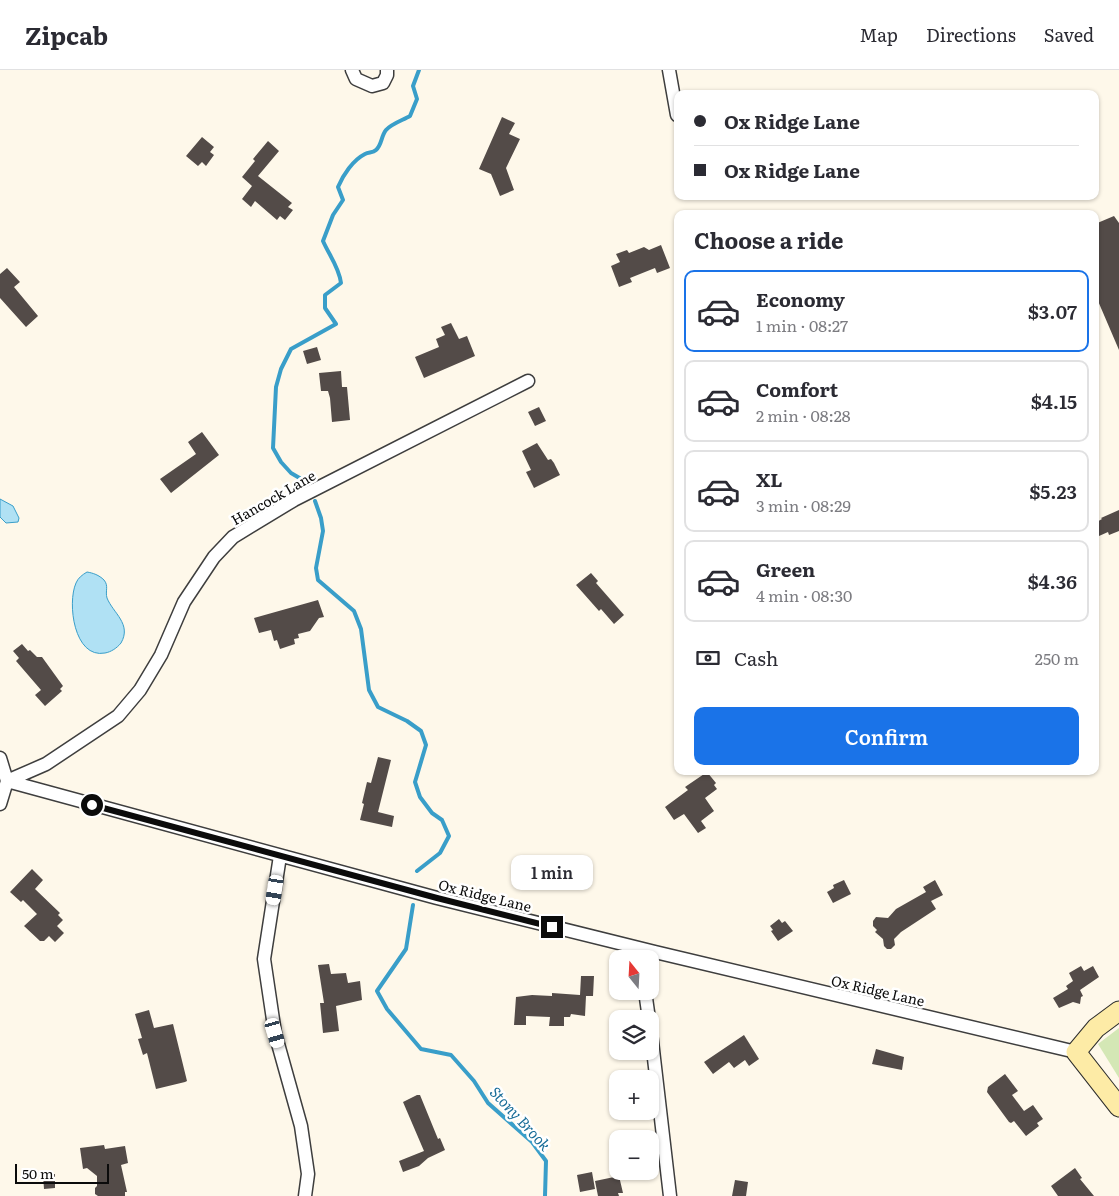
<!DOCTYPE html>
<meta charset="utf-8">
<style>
:root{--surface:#fff;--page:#f7f7f7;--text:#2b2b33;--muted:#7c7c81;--line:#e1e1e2;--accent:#1a73e8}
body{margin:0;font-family:Literata,serif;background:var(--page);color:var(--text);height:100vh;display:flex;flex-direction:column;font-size:19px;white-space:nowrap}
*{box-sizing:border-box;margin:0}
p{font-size:16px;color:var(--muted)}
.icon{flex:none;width:28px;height:28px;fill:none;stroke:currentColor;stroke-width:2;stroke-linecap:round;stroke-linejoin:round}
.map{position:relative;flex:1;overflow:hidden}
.details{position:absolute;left:674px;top:140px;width:425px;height:565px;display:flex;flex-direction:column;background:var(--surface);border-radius:10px;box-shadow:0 1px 4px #0004}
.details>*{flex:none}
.banner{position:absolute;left:674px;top:20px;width:425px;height:110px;border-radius:10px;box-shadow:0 1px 4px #0004;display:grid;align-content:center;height:110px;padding:0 20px;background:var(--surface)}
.needle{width:32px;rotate:342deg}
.fabs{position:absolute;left:609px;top:880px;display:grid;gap:10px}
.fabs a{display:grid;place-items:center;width:50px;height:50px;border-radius:10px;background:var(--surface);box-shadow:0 1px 4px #0004;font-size:25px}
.scale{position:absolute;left:15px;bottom:12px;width:94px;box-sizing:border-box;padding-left:5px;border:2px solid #0b0b0b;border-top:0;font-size:14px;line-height:18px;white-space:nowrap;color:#0b0b0b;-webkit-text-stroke:4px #fff;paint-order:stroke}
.end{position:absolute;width:22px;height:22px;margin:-11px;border:6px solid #0b0b0b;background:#fff;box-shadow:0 0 0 2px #fff}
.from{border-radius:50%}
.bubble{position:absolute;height:35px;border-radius:10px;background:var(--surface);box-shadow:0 1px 4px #0004;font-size:16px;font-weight:600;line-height:35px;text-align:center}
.car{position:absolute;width:15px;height:30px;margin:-15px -8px;border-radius:6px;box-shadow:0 0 4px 1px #0007;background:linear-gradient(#fff 24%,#345 0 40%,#fff 0 76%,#345 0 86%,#fff 0)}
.banner b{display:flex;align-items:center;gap:18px;height:48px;font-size:19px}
.banner b+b{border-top:1px solid var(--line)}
.banner i{width:12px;height:12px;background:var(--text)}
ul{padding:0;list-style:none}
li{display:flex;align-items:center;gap:15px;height:82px;margin:0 10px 8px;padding:0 10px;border:2px solid var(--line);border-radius:10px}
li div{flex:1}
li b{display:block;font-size:19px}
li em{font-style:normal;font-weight:600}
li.selected{border-color:var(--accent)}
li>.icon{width:45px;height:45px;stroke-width:1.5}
h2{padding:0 20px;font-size:22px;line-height:60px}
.pay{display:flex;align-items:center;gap:12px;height:55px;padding:0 20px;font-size:19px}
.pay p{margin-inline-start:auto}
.primary-button{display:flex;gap:10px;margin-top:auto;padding:10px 20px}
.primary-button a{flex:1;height:58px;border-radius:10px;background:var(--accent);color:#fff;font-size:20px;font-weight:600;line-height:58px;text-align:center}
header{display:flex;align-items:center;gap:30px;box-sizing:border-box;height:70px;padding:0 25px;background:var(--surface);border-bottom:1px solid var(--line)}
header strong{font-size:24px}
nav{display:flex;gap:28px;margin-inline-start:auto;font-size:18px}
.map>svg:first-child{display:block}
.green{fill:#d4e7b5}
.water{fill:#b0e1f4;stroke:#399ec9}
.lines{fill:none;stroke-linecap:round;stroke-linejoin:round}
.stream{stroke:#399ec9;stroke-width:4}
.building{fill:#534b48}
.street-casing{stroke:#3e3e3e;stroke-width:15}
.secondary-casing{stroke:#2d2d2d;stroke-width:21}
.street{stroke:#fff;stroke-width:12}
.secondary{stroke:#fdeba6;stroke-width:19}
.route{stroke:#0b0b0b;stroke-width:6}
.labels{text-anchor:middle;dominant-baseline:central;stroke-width:5;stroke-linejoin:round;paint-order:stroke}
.street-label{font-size:14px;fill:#0b0b0b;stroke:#fff}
.water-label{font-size:15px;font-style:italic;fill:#196d98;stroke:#fff}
</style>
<header>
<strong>Zipcab</strong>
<nav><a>Map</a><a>Directions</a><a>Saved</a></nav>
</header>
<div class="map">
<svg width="1119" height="1126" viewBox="0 0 1119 1126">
<rect width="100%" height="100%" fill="#fef8ea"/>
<!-- green -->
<path class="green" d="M 1119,958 L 1119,1008 L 1098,974 Z"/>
<!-- water -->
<path class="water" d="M 0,429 L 13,436 L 19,448 L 18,452 L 6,453 L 0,447 Z
M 87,502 C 93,503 99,505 104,510 C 109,516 105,521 107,528 C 113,543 132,554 121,573 C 117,578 111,582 105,583 C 74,589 67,533 76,513 C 78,508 82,505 87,502 Z"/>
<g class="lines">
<!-- stream -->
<path class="stream" d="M 308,413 L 291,403 L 281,392 L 273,378 L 276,317 L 281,299 L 291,279 L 336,254 L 325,238 L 325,225 L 341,213 C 339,197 329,185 323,171 L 333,145 L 343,130 L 338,117 C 343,105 353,90 365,84 C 369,82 373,83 376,80 C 382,75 381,66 386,60 C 391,54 403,50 410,46 L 417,29 L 413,16 L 419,0
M 315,431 L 321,448 L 323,461 L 316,498 L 318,510 L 354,541 L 361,559 L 369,620 L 378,637 L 407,651 L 421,661 L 426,675 L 415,712 L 420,727 L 432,743 L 442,750 L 449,766 L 440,783 L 417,801
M 413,835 L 406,879 L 377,921 L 387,939 L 421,979 L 451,985 L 474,1011 L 488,1033 L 532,1072 L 546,1091 L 545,1126"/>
</g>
<!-- building -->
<path class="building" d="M 502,47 L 515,53 L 509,64 L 520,69 L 506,98 L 514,120 L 500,126 L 491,104 L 479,99 Z
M 202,67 L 214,77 L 210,82 L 214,85 L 206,96 L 202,92 L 198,96 L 186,86 Z
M 268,71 L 279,81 L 258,106 L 292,133 L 288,137 L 293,140 L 285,150 L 280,146 L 277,150 L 255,131 L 251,137 L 242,129 L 252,116 L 242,107 L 255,91 L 253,89 Z
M 1114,146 L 1119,153 L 1119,280 L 1095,224 L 1095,154 Z
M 661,175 L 670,198 L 657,203 L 655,198 L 630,208 L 632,212 L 619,217 L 611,196 L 620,192 L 616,184 L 627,180 L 629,183 L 644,177 L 649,180 Z
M 7,198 L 20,212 L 14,217 L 38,246 L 26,257 L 0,228 L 0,204 Z
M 451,253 L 459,269 L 467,266 L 475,286 L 424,308 L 415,287 L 439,277 L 436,269 L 445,265 L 441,257 Z
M 317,277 L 321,290 L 307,294 L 303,281 Z
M 341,301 L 342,317 L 347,317 L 350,350 L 332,352 L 330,328 L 328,321 L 321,321 L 319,303 Z
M 539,337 L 546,351 L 535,356 L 528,342 Z
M 202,362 L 219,385 L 171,423 L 160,409 L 196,384 L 188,372 Z
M 537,373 L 548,390 L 551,389 L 554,393 L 560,405 L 534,418 L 526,402 L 531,400 L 522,381 Z
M 1119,440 L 1119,461 L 1109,465 L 1108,462 L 1099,466 L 1095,453 L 1102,449 L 1101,448 Z
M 591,503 L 598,511 L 596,513 L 624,545 L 614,554 L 601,539 L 599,541 L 576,515 Z
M 318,530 L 324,547 L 319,548 L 310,561 L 298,564 L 299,568 L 294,569 L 295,574 L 280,579 L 277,570 L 274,571 L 271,560 L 259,563 L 254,548 Z
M 22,574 L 28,581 L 30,580 L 37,587 L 42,587 L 63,616 L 60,619 L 62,621 L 45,636 L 35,625 L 41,620 L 16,591 L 19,588 L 13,581 Z
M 378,687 L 391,690 L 378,742 L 394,746 L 392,757 L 360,750 L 364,734 L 362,733 L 367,712 L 371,713 Z
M 707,702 L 716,713 L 714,715 L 717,719 L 705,728 L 714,741 L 701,751 L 706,758 L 698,763 L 684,744 L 674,750 L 665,737 L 688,720 L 685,717 Z
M 32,799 L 43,810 L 35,819 L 60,843 L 58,845 L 63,850 L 57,856 L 64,863 L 55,872 L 49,866 L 44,871 L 40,871 L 24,856 L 37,844 L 23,830 L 21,832 L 10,822 Z
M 844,810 L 851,824 L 833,833 L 827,822 L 834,818 L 833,815 Z
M 935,810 L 943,825 L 931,831 L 936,839 L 901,862 L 894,869 L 895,875 L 891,879 L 887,879 L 884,876 L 883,869 L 875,862 L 877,860 L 873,856 L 873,851 L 876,847 L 888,848 L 896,839 L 926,822 L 923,817 Z
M 779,849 L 782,853 L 785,851 L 793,861 L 778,871 L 771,861 L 773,860 L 770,856 Z
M 329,894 L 331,904 L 346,903 L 348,913 L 360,911 L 362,930 L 336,936 L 339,961 L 323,963 L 320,933 L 324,933 L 318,895 Z
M 1081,896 L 1084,901 L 1093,896 L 1099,907 L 1080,920 L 1083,926 L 1081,927 L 1080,934 L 1073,932 L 1059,938 L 1053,928 L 1068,919 L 1066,916 L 1073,911 L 1069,903 Z
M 581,906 L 594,906 L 593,926 L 586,926 L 585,946 L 571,944 L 570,947 L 564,947 L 564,956 L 549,956 L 550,947 L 526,946 L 526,955 L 514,955 L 516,927 L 532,925 L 552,926 L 552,923 L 580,925 Z
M 149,940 L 154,958 L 173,954 L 187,1011 L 185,1012 L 156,1019 L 147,983 L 143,985 L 138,969 L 142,968 L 135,944 Z
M 744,965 L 759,989 L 749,996 L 745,990 L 734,998 L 729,992 L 713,1004 L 704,992 Z
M 876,979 L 904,987 L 902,1000 L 872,994 Z
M 1005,1004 L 1018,1021 L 1012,1025 L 1024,1041 L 1033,1035 L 1043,1049 L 1037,1053 L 1039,1056 L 1026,1066 L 1014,1051 L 1011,1053 L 1009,1052 L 987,1022 L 988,1017 Z
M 417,1025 L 420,1025 L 438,1069 L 440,1068 L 445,1080 L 428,1088 L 419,1096 L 403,1102 L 399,1091 L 424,1081 L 403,1032 Z
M 104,1075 L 105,1079 L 125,1076 L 128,1093 L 121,1095 L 127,1122 L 125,1122 L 125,1126 L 98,1126 L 95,1124 L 95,1118 L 97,1116 L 97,1106 L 87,1098 L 83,1099 L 80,1078 Z
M 1075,1098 L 1082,1108 L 1080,1109 L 1094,1126 L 1058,1126 L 1051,1116 Z
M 592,1102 L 595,1119 L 580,1122 L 577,1105 Z
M 55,1104 L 55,1118 L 44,1119 L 43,1105 Z
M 619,1106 L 623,1123 L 618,1123 L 619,1126 L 598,1126 L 595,1111 Z
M 735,1110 L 748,1112 L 746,1126 L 732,1126 Z"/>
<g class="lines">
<!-- street casing -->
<g class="street-casing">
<path id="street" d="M 352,0 L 356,9 L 372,16 L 383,13 L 387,5 L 387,0
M 669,0 L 677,45
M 0,688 L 7,711 L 0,734
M 7,711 L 437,828 L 655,882 L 1076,982
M 7,711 L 46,694 L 118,646 L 140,620 L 161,585 L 184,532 L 214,487 L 233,467 L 294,430 L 528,311
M 280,786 L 264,889 L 275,963 L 301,1056 L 308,1104 L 305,1126
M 645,921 L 649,949
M 650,954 L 670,1126"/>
</g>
<!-- secondary casing -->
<g class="secondary-casing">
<path id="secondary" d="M 1119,941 L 1096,958 L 1076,982 L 1119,1037"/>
</g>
<!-- street -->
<use href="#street" class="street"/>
<!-- secondary -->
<use href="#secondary" class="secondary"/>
</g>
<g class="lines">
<!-- route -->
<path class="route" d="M 92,735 L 437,828 L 552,857"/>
</g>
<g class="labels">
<!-- street labels -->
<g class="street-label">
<text transform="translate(273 427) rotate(-30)">Hancock Lane</text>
<text transform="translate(485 825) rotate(14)">Ox Ridge Lane</text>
<text transform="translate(878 920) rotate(13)">Ox Ridge Lane</text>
</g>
<!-- water labels -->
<g class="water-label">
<text transform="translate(521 1048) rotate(47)">Stony Brook</text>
</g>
</g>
</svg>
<div class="fabs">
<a><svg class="needle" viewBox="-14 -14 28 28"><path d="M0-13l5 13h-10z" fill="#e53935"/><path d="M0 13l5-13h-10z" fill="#7c7c81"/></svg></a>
<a><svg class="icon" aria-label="layers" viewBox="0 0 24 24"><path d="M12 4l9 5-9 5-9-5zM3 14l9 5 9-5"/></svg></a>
<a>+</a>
<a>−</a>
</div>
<div class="scale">50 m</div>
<i class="end from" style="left:92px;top:735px"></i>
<i class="end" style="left:552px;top:857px"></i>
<div class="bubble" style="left:511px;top:785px;width:82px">1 min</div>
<i class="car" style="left:275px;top:820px;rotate:189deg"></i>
<i class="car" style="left:275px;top:963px;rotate:164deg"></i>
<div class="banner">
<b><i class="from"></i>Ox Ridge Lane</b>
<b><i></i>Ox Ridge Lane</b>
</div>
<section class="details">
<h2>Choose a ride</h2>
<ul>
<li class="selected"><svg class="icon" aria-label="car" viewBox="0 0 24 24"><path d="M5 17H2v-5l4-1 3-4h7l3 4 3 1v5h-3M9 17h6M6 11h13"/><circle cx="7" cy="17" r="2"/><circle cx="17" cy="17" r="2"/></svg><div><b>Economy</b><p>1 min · 08:27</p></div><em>$3.07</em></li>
<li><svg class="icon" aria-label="car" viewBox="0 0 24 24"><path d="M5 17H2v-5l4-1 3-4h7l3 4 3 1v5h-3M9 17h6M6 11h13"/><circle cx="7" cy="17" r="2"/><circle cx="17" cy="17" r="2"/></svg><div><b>Comfort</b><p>2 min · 08:28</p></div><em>$4.15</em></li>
<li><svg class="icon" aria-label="car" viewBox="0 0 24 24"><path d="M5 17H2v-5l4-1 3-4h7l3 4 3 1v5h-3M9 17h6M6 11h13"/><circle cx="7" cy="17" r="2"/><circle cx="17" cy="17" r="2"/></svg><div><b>XL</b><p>3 min · 08:29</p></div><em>$5.23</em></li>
<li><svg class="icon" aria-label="car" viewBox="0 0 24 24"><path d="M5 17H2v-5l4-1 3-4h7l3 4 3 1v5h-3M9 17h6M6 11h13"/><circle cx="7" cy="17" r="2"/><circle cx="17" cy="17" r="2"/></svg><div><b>Green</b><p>4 min · 08:30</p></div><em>$4.36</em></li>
</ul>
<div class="pay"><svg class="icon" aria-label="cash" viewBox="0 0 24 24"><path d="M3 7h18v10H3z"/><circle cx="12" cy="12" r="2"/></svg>Cash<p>250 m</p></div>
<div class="primary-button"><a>Confirm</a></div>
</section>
</div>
